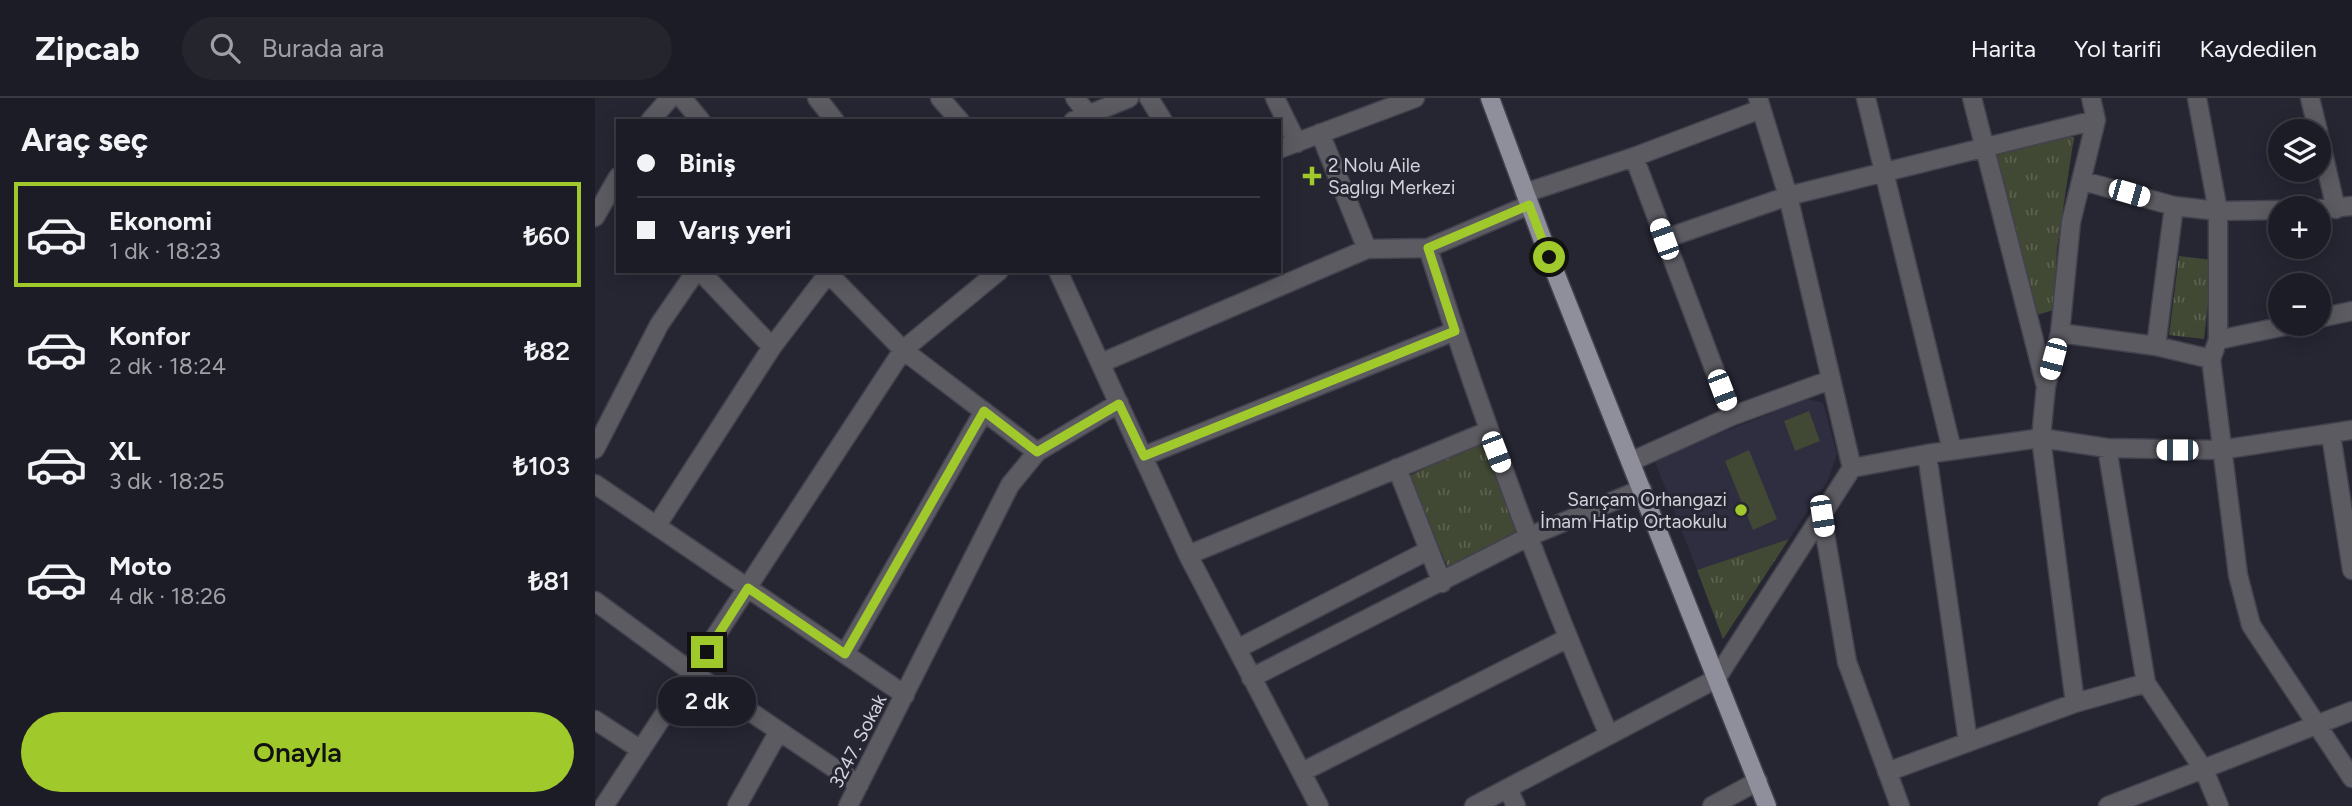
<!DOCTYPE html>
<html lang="tr">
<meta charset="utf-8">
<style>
:root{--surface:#1c1c26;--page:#25252e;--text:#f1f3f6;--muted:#a0a1a7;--line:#3a3a43;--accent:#a0c92b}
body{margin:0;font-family:Figtree,sans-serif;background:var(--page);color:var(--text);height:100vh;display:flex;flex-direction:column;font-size:26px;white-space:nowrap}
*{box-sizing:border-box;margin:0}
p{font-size:23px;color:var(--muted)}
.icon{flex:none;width:38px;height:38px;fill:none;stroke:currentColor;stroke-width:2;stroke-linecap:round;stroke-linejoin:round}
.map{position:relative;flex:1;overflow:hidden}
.side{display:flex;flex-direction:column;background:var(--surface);width:595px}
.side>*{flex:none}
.guide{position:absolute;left:21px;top:21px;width:665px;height:154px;border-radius:0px;box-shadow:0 4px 18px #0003,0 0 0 2px var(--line);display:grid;align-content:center;height:154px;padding:0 21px;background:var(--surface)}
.tools{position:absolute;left:1673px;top:21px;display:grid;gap:14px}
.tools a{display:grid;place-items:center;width:63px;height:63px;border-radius:50%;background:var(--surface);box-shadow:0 4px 18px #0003,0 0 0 2px var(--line);font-size:35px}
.end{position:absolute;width:32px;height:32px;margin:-16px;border:9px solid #a0c92b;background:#111;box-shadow:0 0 0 4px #111}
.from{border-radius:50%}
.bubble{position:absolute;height:49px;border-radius:24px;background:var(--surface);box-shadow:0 4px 18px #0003,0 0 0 2px var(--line);font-size:23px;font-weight:600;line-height:49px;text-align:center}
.car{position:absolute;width:21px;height:42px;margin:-21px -10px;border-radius:9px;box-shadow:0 0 5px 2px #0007;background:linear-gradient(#fff 24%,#345 0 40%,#fff 0 76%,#345 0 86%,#fff 0)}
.guide b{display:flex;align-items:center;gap:24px;height:66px;font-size:26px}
.guide b+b{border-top:2px solid var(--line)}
.guide i{width:18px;height:18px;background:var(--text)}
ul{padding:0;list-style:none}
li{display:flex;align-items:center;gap:21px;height:105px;margin:0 14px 10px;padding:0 7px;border:4px solid transparent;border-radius:0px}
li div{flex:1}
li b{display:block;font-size:26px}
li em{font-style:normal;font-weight:600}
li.active{border-color:var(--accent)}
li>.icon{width:63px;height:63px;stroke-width:1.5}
h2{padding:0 21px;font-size:32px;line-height:84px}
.action{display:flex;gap:14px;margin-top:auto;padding:14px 21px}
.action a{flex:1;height:80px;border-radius:42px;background:var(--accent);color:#111;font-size:28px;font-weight:600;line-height:80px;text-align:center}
header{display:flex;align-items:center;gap:42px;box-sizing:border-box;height:98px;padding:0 35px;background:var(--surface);border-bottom:2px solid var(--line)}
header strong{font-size:33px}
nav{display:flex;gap:38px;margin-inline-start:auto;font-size:24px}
.search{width:490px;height:63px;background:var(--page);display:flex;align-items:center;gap:18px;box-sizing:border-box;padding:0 24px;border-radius:38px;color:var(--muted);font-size:26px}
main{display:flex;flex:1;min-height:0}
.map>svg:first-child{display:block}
.built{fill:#2f2e41}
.grass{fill:url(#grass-tufts)}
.pitch{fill:#414833}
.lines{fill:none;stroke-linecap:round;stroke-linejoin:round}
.minor-casing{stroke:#42424e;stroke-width:21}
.major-casing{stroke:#42424e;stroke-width:21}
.minor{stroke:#5c5b62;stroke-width:18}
.major{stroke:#8f8f9c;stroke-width:18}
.route{stroke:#a0c92b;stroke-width:9}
.poi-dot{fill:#a0c92b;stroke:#262633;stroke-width:2.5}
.labels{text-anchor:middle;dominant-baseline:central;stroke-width:6;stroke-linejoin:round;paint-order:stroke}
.poi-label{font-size:19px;fill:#d2d2db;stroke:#262633;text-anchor:start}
.street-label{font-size:19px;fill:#d2d2db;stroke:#262633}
</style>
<header>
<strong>Zipcab</strong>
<div class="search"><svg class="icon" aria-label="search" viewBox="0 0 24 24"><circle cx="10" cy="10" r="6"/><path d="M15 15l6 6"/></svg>Burada ara</div>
<nav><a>Harita</a><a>Yol tarifi</a><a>Kaydedilen</a></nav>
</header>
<main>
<section class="side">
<h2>Araç seç</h2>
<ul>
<li class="active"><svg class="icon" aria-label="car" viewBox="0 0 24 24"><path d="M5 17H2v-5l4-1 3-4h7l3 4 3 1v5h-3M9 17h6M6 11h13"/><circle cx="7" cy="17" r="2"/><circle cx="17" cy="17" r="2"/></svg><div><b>Ekonomi</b><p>1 dk · 18:23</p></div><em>₺60</em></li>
<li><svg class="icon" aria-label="car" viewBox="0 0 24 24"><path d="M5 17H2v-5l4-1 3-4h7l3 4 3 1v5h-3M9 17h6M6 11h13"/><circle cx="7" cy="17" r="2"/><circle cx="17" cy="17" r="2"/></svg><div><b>Konfor</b><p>2 dk · 18:24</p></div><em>₺82</em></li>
<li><svg class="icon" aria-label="car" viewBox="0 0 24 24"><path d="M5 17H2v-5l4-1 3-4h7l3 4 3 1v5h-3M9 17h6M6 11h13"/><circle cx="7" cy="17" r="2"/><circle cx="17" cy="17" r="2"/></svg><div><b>XL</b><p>3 dk · 18:25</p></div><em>₺103</em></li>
<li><svg class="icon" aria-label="car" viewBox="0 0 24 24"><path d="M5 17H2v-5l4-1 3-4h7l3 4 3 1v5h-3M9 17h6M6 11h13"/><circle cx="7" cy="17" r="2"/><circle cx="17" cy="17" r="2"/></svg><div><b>Moto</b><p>4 dk · 18:26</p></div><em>₺81</em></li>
</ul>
<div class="action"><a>Onayla</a></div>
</section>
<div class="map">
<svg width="1757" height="708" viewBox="0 0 1757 708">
<defs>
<pattern id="grass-tufts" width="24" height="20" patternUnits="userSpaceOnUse" patternTransform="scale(1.75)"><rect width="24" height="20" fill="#414833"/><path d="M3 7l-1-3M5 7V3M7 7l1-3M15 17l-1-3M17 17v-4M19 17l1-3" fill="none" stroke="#5c6250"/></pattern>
</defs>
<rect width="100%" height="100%" fill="#262633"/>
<!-- built -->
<path class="built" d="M 1213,301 L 1228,305 L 1242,356 L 1233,382 L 1194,441 L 1102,472 L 1059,361 Z"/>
<!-- grass -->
<path class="grass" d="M 1458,38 L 1479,39 L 1462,151 L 1459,212 L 1438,218 L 1435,191 L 1401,54 Z
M 1584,158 L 1618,162 L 1609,241 L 1574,237 Z
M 888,342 L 926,431 L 853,469 L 812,379 Z
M 1194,441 L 1128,541 L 1102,472 Z"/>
<!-- pitch -->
<path class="pitch" d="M 1214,313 L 1225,343 L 1200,353 L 1189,323 Z
M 1154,352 L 1182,421 L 1158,432 L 1130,363 Z"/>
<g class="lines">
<!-- minor casing -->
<g class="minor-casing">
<path id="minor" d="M 87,0 L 106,23
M 222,0 L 240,23
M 345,0 L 365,23
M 480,0 L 493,16
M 554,0 L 568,23
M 680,0 L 702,45
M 1163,0 L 1193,98 L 1257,370
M 1271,0 L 1357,352
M 1377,0 L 1450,285
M 1602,0 L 1623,113 L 1623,242 L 1616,261 L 1643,477 L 1656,527 L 1757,680
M 1715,0 L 1723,33
M 55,23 L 75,0
M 478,23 L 534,0
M 725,35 L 772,151
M 1724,38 L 1741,111
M 684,51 L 820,0
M 1039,59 L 1137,318
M 1488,83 L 1579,108 L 1623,113 L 1685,112
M 930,95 L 1039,59 L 1166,11
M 1724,111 L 1757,108
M 0,119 L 23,79
M 1069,141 L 1193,98 L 1501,22
M 833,150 C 885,315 945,476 1013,635
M 105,173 L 177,249
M 231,173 L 308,252 L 442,354
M 463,173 L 593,457 L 724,708
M 1724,220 L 1757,213
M 1465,235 L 1561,248 L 1616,261
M 1623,242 L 1699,226
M 1561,248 L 1579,108
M 506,265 L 772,151 L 833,150 L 934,107
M 1736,337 L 1757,472
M 1512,350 L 1551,585 L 1609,672 L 1624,708
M 0,351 L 64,227 L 101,173
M 1332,356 L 1373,644
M 549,358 L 860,233
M 1037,363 L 1137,318 L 1235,282
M 802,370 L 847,485
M 0,386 L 310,597
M 1227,418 L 1252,564 L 1305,708
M 62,427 L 177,249 L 235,173
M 593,457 L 893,333
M 0,503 L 98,575 L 264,687
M 642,551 L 834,452
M 250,556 L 389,313
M 656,580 L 933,439 L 1047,391
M 1480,605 L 1446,340 L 1451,288 L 1465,235 L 1476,124 L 1501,22 L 1496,0
M 0,622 L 46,652
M 707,674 L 973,540
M 1292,674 L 1480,605 L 1551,585
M 913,691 L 921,708
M 9,708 L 308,252 L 404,173
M 142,708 L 184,633
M 253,708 L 415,387 L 442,354 L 524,305
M 879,708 L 1121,581 L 1257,370 L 1332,356 L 1446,340 L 1512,350 L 1625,352 L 1757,332
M 1117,708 L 1163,683
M 1513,708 L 1757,613"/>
</g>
<!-- major casing -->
<g class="major-casing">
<path id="major" d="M 895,0 L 954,159 L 1172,708"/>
</g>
<!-- minor -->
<use href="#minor" class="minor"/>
<!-- major -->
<use href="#major" class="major"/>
</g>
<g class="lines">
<!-- route -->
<path class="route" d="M 112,554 L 153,490 L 250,556 L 389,313 L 442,354 L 524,306 L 549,358 L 860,233 L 833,150 L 934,107 L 954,159"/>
</g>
<!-- markers -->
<g class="poi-dot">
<path d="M713.5 67.5h7v7h7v7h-7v7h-7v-7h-7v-7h7z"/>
<circle cx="1146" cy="412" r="7"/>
</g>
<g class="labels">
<!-- poi labels -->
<g class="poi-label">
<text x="733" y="67">2 Nolu Aile<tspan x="733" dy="22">Saglıgı Merkezi</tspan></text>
<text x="1132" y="401" text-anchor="end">Sarıçam Orhangazi<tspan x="1132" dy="22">İmam Hatip Ortaokulu</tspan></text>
</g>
<!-- street labels -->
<g class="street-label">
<text transform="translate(263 643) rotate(-63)">3247. Sokak</text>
</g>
</g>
</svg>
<div class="tools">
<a><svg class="icon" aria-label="layers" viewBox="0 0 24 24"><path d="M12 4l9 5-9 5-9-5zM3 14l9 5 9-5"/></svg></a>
<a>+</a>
<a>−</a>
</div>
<i class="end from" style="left:954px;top:159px"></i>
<i class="end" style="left:112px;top:554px"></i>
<div class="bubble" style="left:63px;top:579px;width:98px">2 dk</div>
<i class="car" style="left:1534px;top:95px;rotate:106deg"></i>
<i class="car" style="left:1069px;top:141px;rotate:340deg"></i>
<i class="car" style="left:1458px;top:261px;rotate:195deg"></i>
<i class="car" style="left:1127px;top:292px;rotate:159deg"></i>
<i class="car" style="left:1582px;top:352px;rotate:270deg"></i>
<i class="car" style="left:901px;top:354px;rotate:159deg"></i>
<i class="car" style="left:1227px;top:418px;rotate:171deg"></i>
<div class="guide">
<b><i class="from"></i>Biniş</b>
<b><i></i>Varış yeri</b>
</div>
</div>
</main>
